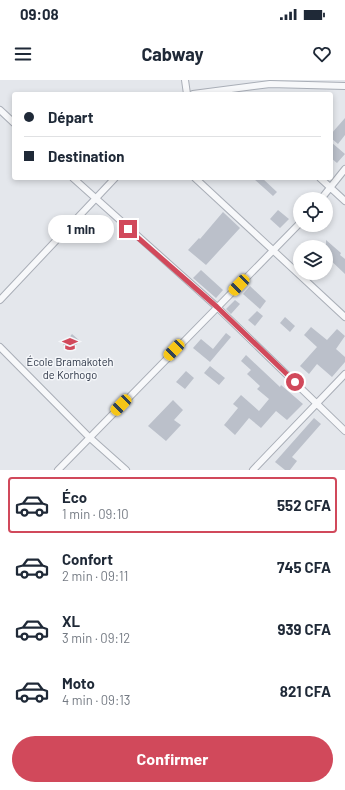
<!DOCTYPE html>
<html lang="fr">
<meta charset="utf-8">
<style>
:root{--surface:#fff;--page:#f6f6f7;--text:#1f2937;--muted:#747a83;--line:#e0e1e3;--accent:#d1495b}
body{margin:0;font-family:Barlow,sans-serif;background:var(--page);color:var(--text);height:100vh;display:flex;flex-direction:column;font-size:15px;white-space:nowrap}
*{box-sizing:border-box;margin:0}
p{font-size:13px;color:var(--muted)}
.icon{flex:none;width:22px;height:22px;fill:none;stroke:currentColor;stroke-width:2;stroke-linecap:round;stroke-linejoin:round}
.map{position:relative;height:390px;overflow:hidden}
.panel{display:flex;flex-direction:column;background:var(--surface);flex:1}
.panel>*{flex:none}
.banner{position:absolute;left:12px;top:12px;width:321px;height:88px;border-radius:4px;box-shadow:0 2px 6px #0003;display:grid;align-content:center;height:88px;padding:0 12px;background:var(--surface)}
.fabs{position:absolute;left:293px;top:112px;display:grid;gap:8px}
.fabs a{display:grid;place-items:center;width:40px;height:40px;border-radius:50%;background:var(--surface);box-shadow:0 2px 6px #0003;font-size:20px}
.end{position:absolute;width:18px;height:18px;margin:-9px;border:5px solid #d1495b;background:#fff;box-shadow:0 0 0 2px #fff}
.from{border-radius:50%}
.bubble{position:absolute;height:28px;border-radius:14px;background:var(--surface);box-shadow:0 2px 6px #0003;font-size:13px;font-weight:700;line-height:28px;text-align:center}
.car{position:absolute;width:12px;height:24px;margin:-12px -6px;border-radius:5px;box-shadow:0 0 3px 1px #0007;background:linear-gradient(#f5c518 24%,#345 0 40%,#f5c518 0 76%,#345 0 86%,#f5c518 0)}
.banner b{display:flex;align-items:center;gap:14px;height:38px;font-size:15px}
.banner b+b{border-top:1px solid var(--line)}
.banner i{width:10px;height:10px;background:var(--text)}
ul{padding:7px 0 0;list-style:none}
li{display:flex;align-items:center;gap:12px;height:56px;margin:0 8px 6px;padding:0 4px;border:2px solid transparent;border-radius:4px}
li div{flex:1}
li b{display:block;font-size:15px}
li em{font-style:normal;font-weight:700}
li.selected{border-color:var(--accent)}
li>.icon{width:36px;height:36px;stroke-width:1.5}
.primary-button{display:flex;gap:8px;margin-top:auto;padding:8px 12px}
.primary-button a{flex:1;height:46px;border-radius:24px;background:var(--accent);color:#fff;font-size:16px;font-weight:700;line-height:46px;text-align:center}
.status{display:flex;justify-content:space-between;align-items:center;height:28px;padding:0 20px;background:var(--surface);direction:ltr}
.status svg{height:11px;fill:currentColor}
header{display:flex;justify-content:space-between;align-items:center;height:52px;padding:0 12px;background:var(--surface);font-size:18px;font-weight:700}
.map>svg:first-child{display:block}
.building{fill:#bbc0ca}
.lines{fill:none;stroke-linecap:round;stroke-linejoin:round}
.street-casing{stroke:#a9aeb7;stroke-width:8}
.street{stroke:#f7f8fa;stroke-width:6}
.route{stroke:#d1495b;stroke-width:5}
.labels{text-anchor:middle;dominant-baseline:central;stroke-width:3;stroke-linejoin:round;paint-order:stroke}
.poi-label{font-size:11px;fill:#2b3445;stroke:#f4f6f9}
</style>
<div class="status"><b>09:08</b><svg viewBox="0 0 49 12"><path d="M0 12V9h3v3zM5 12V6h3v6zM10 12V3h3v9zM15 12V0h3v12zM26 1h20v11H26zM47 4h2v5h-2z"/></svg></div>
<header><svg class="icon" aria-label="menu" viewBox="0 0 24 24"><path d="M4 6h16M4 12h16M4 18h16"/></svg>Cabway<svg class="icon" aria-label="heart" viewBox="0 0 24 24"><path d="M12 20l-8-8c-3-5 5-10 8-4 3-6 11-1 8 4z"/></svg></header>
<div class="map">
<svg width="345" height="390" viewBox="0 0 345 390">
<rect width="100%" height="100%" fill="#e4e7ec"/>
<!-- building -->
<path class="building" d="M 345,38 L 345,55 L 338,64 L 331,58 L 331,54 Z
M 331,62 L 345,74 L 337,83 L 331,78 Z
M 253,98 L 262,98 L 277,112 L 273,116 Z
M 278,130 L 289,139 L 280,148 L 270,139 Z
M 223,132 L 240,148 L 206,185 L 188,170 L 199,158 L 200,159 Z
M 326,160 L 341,173 L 340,175 L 345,179 L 345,194 L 326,176 Z
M 201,190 L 223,210 L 216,218 L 193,198 Z
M 250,206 L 266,221 L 260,229 L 243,214 Z
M 235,220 L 240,224 L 231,234 L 226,229 Z
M 257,231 L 263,236 L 255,246 L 248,240 Z
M 285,237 L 295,246 L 290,252 L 280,243 Z
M 311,247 L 327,260 L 337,249 L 345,256 L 336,269 L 345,277 L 345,282 L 332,297 L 317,284 L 309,294 L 300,286 L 317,267 L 304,255 Z
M 226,253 L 231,257 L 210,282 L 193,268 L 201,259 L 213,269 Z
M 72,254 L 80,261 L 70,271 L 63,265 Z
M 246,275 L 280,307 L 281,305 L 303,324 L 287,340 L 276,331 L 261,348 L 249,338 L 235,355 L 224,345 L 238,328 L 233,324 L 241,315 L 259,331 L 269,319 L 257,309 L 260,306 L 247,294 L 251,290 L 241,281 Z
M 210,286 L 225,298 L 219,305 L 204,293 Z
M 186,291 L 194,298 L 185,309 L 176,302 Z
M 173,320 L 183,330 L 174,340 L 181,345 L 166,361 L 148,346 Z
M 314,338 L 321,344 L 292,377 L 297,381 L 290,390 L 285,390 L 275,382 Z"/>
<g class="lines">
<!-- street casing -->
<g class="street-casing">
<path id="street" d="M 185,0 L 187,14
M 193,14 L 270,4 L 345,6
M 0,30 L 14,43
M 73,98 L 217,227 L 345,351
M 195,98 L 345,237
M 320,98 L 345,121
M 321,119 L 345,89
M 0,220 L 115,98
M 0,267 L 89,357 L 126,390
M 58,390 L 300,143
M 253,390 L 345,294"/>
</g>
<!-- street -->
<use href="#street" class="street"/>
</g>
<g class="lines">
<!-- route -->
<path class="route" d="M 128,149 L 217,227 L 295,302"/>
</g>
<!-- icons -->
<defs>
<g id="school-bare" transform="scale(1.2)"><path d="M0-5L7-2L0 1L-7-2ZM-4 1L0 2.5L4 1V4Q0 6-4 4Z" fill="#d1495b" stroke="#f4f6f9" stroke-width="2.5" paint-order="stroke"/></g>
</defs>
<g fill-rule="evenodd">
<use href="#school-bare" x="70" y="264"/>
</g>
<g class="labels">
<!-- poi labels -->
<g class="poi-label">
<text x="70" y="281">École Bramakoteh<tspan x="70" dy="13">de Korhogo</tspan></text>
</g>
</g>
</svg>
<div class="fabs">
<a><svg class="icon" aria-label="locate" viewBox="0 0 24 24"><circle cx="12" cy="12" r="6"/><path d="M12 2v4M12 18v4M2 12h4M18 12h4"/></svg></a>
<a><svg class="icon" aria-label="layers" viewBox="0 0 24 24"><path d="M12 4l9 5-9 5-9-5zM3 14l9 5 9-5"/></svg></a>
</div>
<i class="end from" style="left:295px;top:302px"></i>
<i class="end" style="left:128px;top:149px"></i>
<div class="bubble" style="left:48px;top:135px;width:66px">1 min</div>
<i class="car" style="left:239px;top:205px;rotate:224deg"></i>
<i class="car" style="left:174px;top:270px;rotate:224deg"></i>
<i class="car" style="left:121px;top:325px;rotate:224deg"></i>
<div class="banner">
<b><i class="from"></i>Départ</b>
<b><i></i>Destination</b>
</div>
</div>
<section class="panel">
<ul>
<li class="selected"><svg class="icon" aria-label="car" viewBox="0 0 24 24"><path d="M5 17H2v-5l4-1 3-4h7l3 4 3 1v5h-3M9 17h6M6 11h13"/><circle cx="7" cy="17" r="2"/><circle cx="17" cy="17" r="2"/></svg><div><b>Éco</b><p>1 min · 09:10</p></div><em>552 CFA</em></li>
<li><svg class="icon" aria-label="car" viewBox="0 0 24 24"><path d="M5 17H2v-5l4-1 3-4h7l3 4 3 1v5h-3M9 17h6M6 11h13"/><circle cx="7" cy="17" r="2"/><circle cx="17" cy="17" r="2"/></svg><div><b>Confort</b><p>2 min · 09:11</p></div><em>745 CFA</em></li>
<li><svg class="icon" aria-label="car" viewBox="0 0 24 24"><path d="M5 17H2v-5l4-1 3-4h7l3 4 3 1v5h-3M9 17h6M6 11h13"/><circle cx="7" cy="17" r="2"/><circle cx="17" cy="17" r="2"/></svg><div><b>XL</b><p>3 min · 09:12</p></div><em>939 CFA</em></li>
<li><svg class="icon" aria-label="car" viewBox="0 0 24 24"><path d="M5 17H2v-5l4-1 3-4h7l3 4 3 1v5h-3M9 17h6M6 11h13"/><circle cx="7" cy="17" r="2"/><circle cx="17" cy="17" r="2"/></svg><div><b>Moto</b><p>4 min · 09:13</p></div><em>821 CFA</em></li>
</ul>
<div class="primary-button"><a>Confirmer</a></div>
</section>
